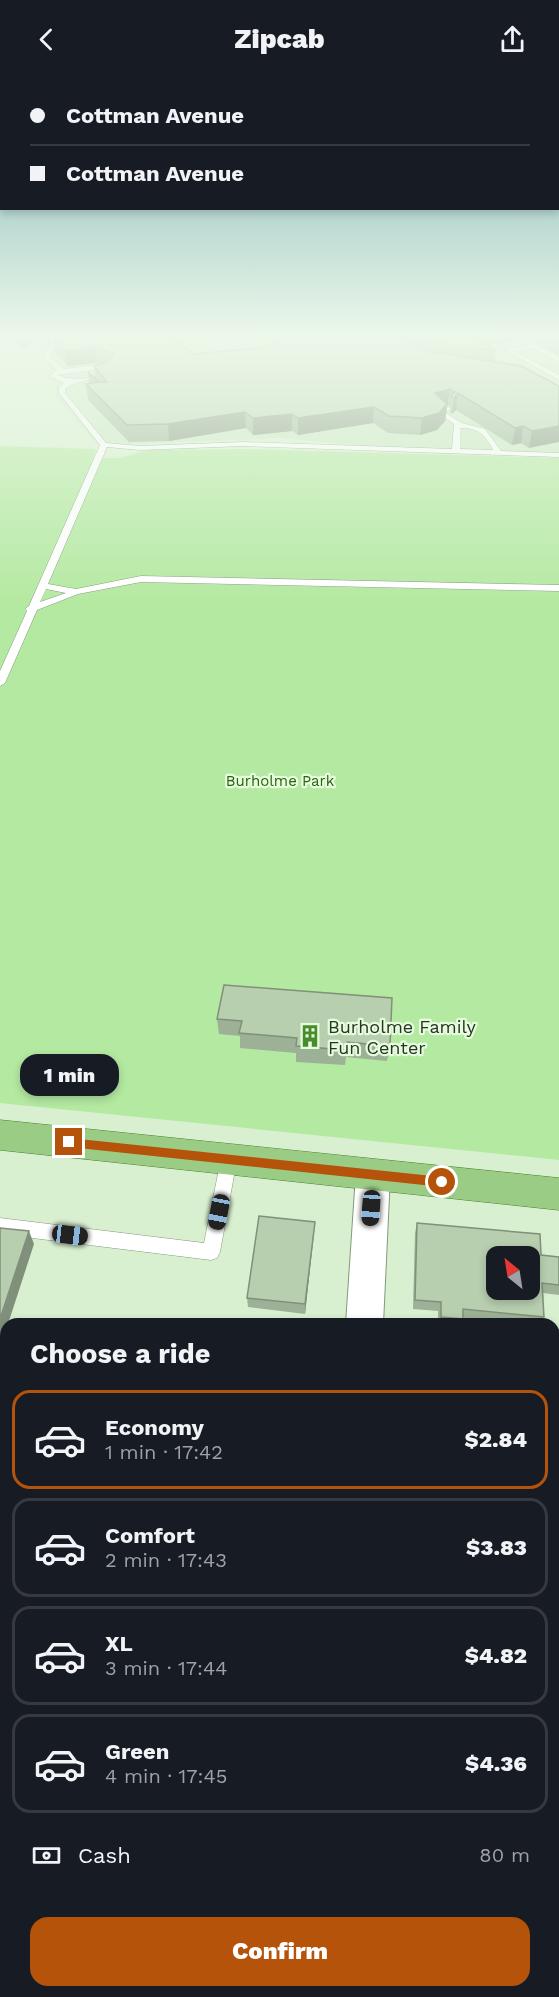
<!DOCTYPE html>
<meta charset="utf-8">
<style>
:root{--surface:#171b24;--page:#242831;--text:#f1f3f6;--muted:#9ea1a6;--line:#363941;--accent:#b45309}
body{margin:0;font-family:"Work Sans",sans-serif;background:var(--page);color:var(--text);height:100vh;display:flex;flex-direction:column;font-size:22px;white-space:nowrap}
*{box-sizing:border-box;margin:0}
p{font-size:20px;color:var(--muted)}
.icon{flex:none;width:33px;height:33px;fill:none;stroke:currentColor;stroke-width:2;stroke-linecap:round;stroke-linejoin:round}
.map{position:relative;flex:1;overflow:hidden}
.drawer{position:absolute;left:0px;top:1240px;width:560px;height:680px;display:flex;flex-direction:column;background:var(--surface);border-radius:18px 18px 0 0;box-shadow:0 3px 9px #0003}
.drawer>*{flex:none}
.guide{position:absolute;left:0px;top:0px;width:560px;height:132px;box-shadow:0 3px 9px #0003;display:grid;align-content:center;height:132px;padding:0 30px;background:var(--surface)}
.needle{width:39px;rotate:330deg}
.buttons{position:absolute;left:486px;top:1168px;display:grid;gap:12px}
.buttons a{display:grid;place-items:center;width:54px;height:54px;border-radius:12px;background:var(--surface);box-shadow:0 3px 9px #0003;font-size:30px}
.end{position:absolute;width:27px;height:27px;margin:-14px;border:8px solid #b45309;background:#fff;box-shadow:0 0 0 3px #fff}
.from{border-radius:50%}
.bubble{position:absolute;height:42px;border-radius:18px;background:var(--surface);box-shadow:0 3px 9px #0003;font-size:20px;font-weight:800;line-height:42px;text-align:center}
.car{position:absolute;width:18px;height:36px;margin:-18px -9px;border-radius:8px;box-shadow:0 0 4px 2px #0007;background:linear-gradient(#222 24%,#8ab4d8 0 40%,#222 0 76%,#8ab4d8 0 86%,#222 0)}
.guide b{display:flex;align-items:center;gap:21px;height:57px;font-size:22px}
.guide b+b{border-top:2px solid var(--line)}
.guide i{width:15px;height:15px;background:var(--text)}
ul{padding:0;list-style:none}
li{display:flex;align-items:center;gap:18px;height:99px;margin:0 12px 9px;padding:0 18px;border:3px solid var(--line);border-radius:18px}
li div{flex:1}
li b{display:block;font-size:22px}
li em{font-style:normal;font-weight:800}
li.selected{border-color:var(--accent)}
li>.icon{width:54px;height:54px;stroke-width:1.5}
h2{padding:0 30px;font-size:27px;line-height:72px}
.pay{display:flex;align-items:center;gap:15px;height:66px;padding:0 30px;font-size:22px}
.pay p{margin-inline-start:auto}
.primary-button{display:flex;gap:12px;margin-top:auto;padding:12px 30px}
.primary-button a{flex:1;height:69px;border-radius:18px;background:var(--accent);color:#fff;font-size:24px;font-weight:800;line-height:69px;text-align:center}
header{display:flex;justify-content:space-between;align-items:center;height:78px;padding:0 30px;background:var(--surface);font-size:27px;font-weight:800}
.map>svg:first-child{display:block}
.built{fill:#cbe7c1}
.green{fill:#b4e9a1}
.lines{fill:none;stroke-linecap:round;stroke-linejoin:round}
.lane-casing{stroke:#83997c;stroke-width:1}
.street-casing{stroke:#83997c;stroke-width:2}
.primary-casing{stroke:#48802e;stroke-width:1}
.lane{fill:#fff;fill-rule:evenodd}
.street{fill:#fff;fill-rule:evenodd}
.primary{fill:#9bcc85;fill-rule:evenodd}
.wall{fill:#9db196}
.shaded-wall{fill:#80907a}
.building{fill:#b7ceaf;stroke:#80907a;stroke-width:1.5;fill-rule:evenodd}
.route{fill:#b45309}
.labels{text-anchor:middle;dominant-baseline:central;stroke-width:4.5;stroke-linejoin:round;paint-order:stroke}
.far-park-label{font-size:15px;fill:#2d6211;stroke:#e5fddd}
.poi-label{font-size:18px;fill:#293226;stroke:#e5fddd;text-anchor:start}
</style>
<header><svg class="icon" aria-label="back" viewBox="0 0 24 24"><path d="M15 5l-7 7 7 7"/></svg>Zipcab<svg class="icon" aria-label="share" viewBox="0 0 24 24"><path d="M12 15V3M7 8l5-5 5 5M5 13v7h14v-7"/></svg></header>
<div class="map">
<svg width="559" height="1919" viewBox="0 0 559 1919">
<rect width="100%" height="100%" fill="#d8f0d0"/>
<!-- built -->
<path class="built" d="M 56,259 L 559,259 L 559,375 L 362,368 L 281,360 L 98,367 L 53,315 L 56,306 L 46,300 L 53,292 L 41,280 Z"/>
<!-- green -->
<path class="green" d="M 0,368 L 96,371 L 93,380 L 120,380 L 147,372 L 242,371 L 559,380 L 559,1082 L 0,1025 Z"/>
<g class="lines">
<!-- lane casing -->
<g class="lane-casing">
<path id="lane" d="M 56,259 L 62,259 L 49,279 L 64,291 L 97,287 L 114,293 C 100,305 80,299 65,311 L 65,315 L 106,365 L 140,368 L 243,364 L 452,371 L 454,346 L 435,333 L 449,329 L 451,332 L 444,334 L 462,345 L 485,351 L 501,373 L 559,375 L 559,379 L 243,368 L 140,372 L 107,369 L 48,506 L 76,511 L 141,498 L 559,507 L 559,513 L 141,504 L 78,516 L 37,532 L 5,605 L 0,608 L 0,593 L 27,533 L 25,531 L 29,528 L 100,367 L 59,315 L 59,310 L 64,305 L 50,298 L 57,292 L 43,279 ZM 97,291 L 106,294 C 91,302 72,303 57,297 ZM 460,350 C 477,349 486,357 493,372 L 460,371 ZM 46,511 L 66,515 L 40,524 Z
M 533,266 L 559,279 L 559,284 L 532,270 L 514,273 L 559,297 L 559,302 L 505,272 Z
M 229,1074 L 235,1076 L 237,1081 L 220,1174 L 217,1180 L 211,1182 L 0,1156 L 0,1140 L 204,1165 L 221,1081 L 223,1076 Z"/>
</g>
<!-- street casing -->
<g class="street-casing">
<path id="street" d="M 373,1083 L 385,1087 L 390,1097 L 383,1246 L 346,1246 L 356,1097 L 361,1087 Z
M 0,1644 L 6,1645 L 6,1693 L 0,1692 Z
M 554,1724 L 559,1724 L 559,1774 L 554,1774 Z
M 287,1914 L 341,1914 L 341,1919 L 287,1919 Z"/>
</g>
<!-- primary casing -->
<g class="primary-casing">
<path id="primary" d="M 0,1042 L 559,1100 L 559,1132 L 0,1072 Z"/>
</g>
<!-- lane -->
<use href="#lane" class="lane"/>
<!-- street -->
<use href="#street" class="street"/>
<!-- primary -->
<use href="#primary" class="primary"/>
</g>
<!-- wall -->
<path class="wall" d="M 10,259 L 36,259 L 24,272 Z
M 40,259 L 173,259 L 194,276 L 268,269 L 280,259 L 514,259 L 514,263 L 487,267 L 496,273 L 494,284 L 559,308 L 529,370 L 521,365 L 512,367 L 456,332 L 452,336 L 450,335 L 450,328 L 448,327 L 447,327 L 445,343 L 437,352 L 420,357 L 388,355 L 373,345 L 298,357 L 292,353 L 253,357 L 246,350 L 169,363 L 129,364 L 88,322 L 86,306 L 89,305 L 88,294 L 95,301 L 94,288 L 100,286 L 97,285 L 68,288 L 55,274 L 53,260 L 48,267 Z
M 525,259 L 559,259 L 559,277 Z
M 224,907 L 390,968 L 387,983 L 346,979 L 345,987 L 296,984 L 296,975 L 240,970 L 240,958 L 219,956 L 217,941 Z
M 417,1145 L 541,1177 L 559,1179 L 559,1217 L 543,1215 L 544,1239 L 540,1246 L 523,1246 L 463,1240 L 462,1246 L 438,1246 L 438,1233 L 413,1231 L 415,1155 Z
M 314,1154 L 305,1236 L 248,1229 L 247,1220 Z
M 0,1282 L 6,1283 L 6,1398 L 0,1397 Z
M 554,1427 L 559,1428 L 559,1470 L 554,1470 Z
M 0,1440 L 6,1440 L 6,1563 L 0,1563 Z
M 554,1525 L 559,1526 L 559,1642 L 554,1642 Z
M 554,1862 L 559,1863 L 559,1919 L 505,1919 L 505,1914 L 554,1914 Z"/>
<!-- shaded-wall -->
<path class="shaded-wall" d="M 21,259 L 36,259 L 24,272 Z
M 47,259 L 53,259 L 48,267 Z
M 463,259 L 514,259 L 514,263 L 473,269 Z
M 95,269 L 97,285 L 68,288 L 66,273 Z
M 450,311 L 445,343 L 437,352 L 420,357 L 422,340 L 435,315 Z
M 458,315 L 456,332 L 452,336 L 454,320 Z
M 374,329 L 373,345 L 298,357 L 298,340 Z
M 245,334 L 246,350 L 169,363 L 168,346 Z
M 292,336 L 292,353 L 253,357 L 253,340 Z
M 523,348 L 521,365 L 512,367 L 515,350 Z
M 559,348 L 559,364 L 529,370 L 532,353 Z
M 315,1144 L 314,1154 L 305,1236 L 305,1226 Z
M 29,1153 L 34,1166 L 8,1246 L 6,1246 L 6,1253 L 0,1272 L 0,1241 Z
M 6,1373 L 6,1394 L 2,1388 Z
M 5,1899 L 6,1914 L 10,1914 L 9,1919 L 2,1919 Z"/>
<!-- building -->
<path class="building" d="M 52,259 L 173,259 L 194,276 L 268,269 L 280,259 L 400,259 L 426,273 L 521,288 L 559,308 L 559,348 L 532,353 L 523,348 L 515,350 L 458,315 L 454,320 L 451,318 L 455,314 L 450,311 L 435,315 L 447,326 L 439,335 L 422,340 L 389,338 L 374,329 L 298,340 L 292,336 L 253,340 L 245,334 L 168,346 L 127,347 L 86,306 L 98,304 L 88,294 L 99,304 L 107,304 L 94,288 L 106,284 L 114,276 L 95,269 L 66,273 Z
M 422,259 L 472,259 L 496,273 L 431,264 Z
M 224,907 L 392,920 L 390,968 L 347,964 L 346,972 L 296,968 L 297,960 L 239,955 L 242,943 L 217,941 Z
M 259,1138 L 315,1144 L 305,1226 L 247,1220 Z
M 417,1145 L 540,1156 L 541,1177 L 559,1179 L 559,1207 L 542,1205 L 544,1239 L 463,1231 L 463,1241 L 441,1239 L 441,1224 L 415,1222 ZM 496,1179 L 530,1179 L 530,1212 L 496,1212 Z
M 0,1150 L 29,1153 L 0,1241 Z
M 0,1282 L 6,1283 L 6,1373 L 2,1388 L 0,1388 Z
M 554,1427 L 559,1428 L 559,1467 L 554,1466 Z
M 0,1440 L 6,1440 L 6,1463 L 5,1467 L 6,1467 L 6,1560 L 0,1559 Z
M 554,1525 L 559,1526 L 559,1638 L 554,1638 Z
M 0,1773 L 6,1774 L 6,1899 L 2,1919 L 0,1919 Z
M 554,1863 L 559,1864 L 559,1919 L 510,1919 L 510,1914 L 554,1914 Z
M 124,1914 L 256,1914 L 256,1919 L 154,1919 L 154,1918 Z
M 382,1914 L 465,1914 L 465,1919 L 381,1919 Z"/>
<!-- sky -->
<linearGradient id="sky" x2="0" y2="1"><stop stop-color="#7eb6b6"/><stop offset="0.49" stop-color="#edf8ea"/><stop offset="1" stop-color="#edf8ea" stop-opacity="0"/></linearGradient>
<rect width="559" height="528" fill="url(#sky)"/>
<!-- route -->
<path class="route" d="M 69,1060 L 442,1099 L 448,1104 L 442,1109 L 69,1069 L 64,1064 Z"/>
<!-- icons -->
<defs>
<g id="building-bare" transform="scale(1.8)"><path d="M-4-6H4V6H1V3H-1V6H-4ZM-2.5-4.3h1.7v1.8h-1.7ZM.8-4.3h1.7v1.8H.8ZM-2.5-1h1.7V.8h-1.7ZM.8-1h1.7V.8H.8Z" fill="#4a8b2d" stroke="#e5fddd" stroke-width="2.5" paint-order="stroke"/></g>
</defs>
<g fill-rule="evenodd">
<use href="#building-bare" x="310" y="958"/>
</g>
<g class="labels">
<!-- far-park labels -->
<g class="far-park-label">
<text x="280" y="703">Burholme Park</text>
</g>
<!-- poi labels -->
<g class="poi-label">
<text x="328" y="948">Burholme Family<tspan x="328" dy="21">Fun Center</tspan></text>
</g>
</g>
</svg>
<div class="buttons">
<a><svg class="needle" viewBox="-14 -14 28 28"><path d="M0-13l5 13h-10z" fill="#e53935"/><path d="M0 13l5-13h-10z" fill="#9ea1a6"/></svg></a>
</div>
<i class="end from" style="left:442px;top:1104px"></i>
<i class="end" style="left:69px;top:1064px"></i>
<div class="bubble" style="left:20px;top:976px;width:99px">1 min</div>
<i class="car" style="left:371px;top:1130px;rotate:184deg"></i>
<i class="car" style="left:219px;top:1134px;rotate:191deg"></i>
<i class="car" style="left:70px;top:1157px;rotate:97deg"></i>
<div class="guide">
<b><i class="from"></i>Cottman Avenue</b>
<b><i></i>Cottman Avenue</b>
</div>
<section class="drawer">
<h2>Choose a ride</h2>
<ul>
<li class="selected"><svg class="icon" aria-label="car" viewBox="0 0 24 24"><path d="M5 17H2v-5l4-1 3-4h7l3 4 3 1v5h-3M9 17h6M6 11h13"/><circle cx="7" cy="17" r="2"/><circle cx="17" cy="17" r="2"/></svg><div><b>Economy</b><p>1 min · 17:42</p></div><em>$2.84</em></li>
<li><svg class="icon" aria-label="car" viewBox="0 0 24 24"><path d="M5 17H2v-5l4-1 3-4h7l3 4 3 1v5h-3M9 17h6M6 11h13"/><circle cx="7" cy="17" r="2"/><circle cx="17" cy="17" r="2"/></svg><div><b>Comfort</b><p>2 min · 17:43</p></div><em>$3.83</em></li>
<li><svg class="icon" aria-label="car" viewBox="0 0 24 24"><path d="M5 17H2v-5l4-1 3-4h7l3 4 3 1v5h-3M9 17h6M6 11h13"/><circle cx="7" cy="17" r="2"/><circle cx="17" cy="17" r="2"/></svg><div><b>XL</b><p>3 min · 17:44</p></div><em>$4.82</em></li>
<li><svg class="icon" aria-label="car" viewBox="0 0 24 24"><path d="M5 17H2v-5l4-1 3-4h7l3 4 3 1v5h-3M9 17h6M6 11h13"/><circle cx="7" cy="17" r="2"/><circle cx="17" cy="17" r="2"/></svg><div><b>Green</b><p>4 min · 17:45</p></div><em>$4.36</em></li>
</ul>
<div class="pay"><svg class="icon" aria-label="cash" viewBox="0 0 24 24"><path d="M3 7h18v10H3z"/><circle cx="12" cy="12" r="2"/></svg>Cash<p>80 m</p></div>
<div class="primary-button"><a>Confirm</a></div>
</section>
</div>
